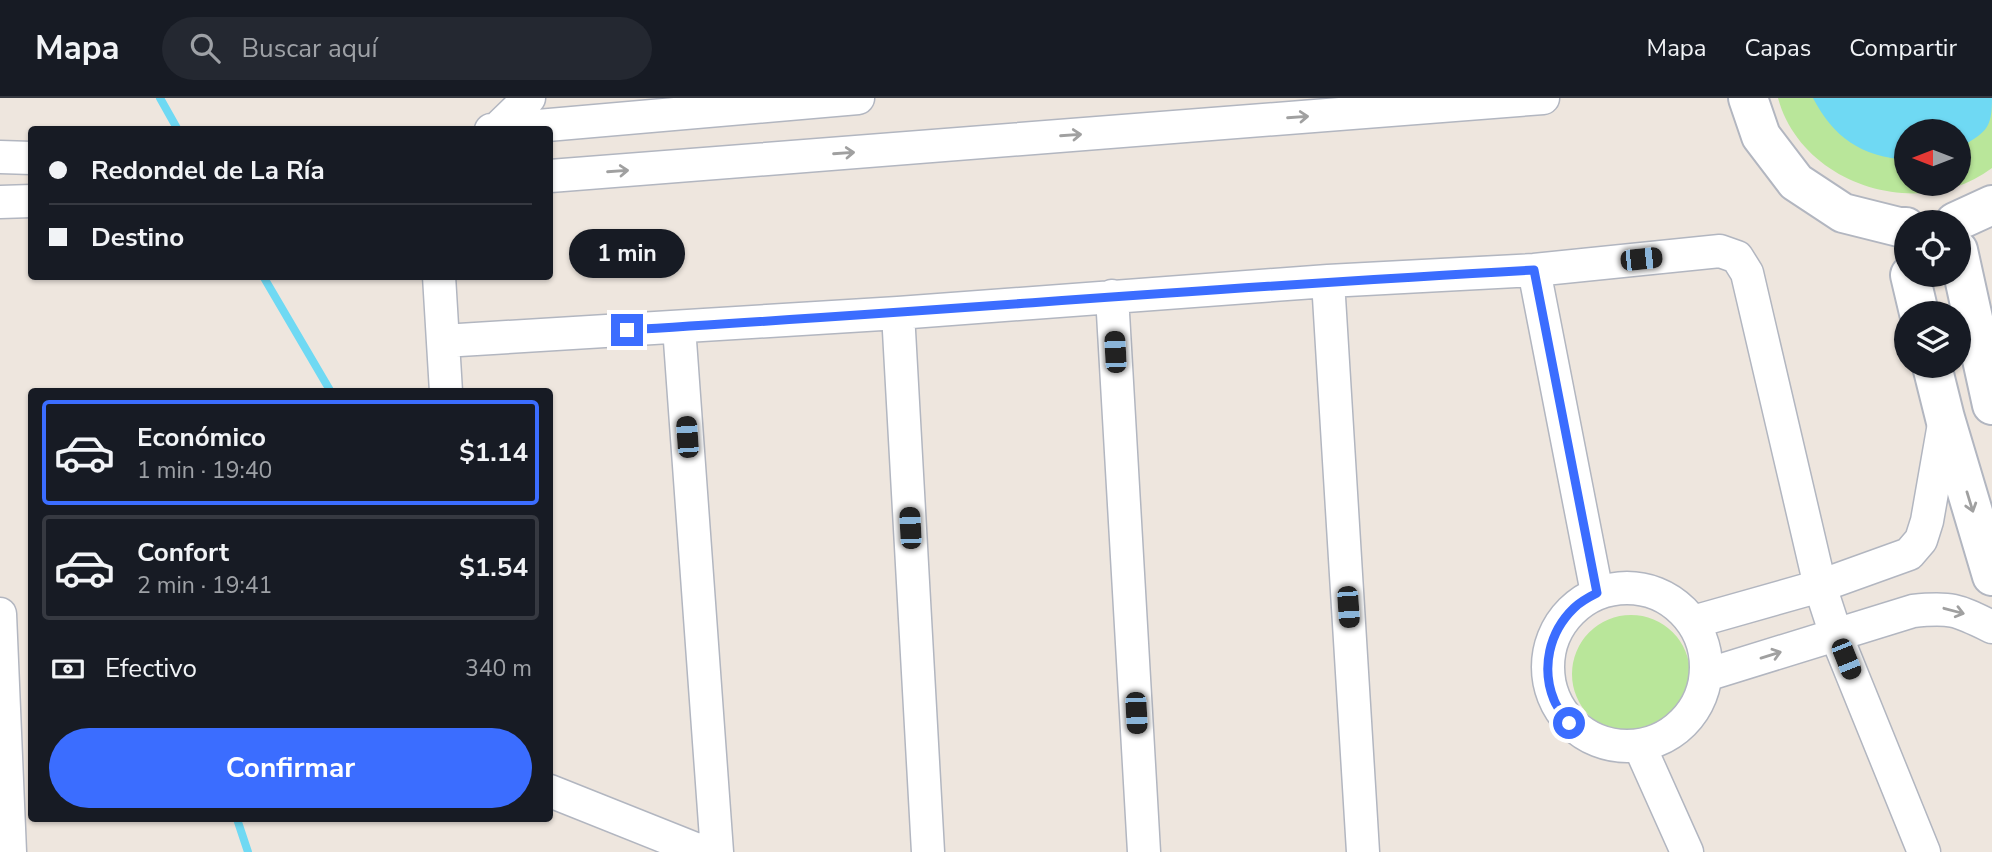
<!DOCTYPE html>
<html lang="es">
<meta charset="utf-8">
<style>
:root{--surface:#171b24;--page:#242831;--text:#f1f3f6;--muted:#9ea1a6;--line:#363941;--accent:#3b6dff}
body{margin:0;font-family:"Nunito Sans",sans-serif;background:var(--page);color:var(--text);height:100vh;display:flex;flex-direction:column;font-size:26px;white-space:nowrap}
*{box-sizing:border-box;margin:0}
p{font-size:23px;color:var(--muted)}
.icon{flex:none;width:38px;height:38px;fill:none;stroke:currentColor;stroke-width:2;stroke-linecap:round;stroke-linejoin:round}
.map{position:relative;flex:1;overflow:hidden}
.sheet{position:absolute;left:28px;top:290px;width:525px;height:434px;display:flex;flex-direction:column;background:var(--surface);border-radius:7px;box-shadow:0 2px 5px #0004}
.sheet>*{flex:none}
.banner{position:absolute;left:28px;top:28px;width:525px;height:154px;border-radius:7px;box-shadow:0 2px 5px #0004;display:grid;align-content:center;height:154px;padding:0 21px;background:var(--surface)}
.needle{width:46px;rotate:270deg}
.fabs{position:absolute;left:1894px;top:21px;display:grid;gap:14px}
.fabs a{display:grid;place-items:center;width:77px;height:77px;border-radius:50%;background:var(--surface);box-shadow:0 2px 5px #0004;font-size:35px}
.end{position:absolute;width:32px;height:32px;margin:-16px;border:9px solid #3b6dff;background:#fff;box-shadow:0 0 0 4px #fff}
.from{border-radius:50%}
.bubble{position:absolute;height:49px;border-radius:24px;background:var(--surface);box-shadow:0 2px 5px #0004;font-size:23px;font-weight:700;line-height:49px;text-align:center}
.car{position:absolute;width:21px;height:42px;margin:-21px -10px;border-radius:9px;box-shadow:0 0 5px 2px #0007;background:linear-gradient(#222 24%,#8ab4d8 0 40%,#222 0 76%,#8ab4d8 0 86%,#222 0)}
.banner b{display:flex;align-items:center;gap:24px;height:66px;font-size:26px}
.banner b+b{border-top:2px solid var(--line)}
.banner i{width:18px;height:18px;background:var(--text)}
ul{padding:12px 0 0;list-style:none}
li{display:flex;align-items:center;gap:21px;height:105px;margin:0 14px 10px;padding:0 7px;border:4px solid var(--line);border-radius:7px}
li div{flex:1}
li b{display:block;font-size:26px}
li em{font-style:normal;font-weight:700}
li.on{border-color:var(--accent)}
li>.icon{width:63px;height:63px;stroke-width:1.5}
.pay{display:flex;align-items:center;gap:18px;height:77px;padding:0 21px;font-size:26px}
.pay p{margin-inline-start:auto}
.action{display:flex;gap:14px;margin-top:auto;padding:14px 21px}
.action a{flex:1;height:80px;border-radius:42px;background:var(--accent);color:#fff;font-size:28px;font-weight:700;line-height:80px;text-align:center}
header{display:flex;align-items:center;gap:42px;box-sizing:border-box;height:98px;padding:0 35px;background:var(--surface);border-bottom:2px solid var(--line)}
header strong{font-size:33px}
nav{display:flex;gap:38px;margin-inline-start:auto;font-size:24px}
.search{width:490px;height:63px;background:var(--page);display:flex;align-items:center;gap:18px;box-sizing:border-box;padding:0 24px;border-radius:38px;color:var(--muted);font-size:26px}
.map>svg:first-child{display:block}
.green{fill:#b9e69a;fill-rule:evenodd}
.water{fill:#6fd9f3}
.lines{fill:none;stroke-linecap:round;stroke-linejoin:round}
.stream{stroke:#6fd9f3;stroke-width:8}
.minor-casing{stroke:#b2b6c0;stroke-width:35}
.tertiary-casing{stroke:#b2b6c0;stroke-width:42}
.minor{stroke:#fff;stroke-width:32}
.tertiary{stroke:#fff;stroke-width:38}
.oneway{stroke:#a0a0a0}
.route{stroke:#3b6dff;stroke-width:9}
</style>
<header>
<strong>Mapa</strong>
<div class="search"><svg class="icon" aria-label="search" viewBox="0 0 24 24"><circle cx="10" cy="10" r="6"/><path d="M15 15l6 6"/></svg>Buscar aquí</div>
<nav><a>Mapa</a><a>Capas</a><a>Compartir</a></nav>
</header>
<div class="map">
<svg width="1992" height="754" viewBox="0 0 1992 754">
<rect width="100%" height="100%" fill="#eee6de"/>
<!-- green -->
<path class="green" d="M 1778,0 L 1992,0 L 1992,70 C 1921,124 1802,88 1778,0 ZM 1906,33 L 1958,33 L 1958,86 L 1906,86 Z
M1572 576a59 59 0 1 1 118 0a59 59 0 1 1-118 0Z"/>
<!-- water -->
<path class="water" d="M 1813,0 L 1992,0 C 1992,33 1985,34 1958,51 L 1958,33 L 1906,33 L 1906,62 C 1861,58 1834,40 1813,0 Z"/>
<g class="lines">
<!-- stream -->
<path class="stream" d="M 160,0 L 178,32
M 263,178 L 331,294
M 237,721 L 248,754"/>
<!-- minor casing -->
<g class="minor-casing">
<path id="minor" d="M 498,30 L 529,0
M 491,32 L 858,0
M 0,59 L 32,60
M 550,78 L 1543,0
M 0,104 L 32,103
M 1534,172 L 1597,495
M 439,178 L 446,294
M 1328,183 L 1363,754
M 1112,198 L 1144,754
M 898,215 L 928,754
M 679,229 L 717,754
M 443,243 L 898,215 L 1328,183 L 1534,172 L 1720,153 L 1737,159 L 1747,175 L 1820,488 L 1836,537 L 1924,754
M1548 569a79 79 0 1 1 158 0a79 79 0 1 1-158 0Z
M 0,516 L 10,754
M 1693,524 L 1820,488 L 1909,456 L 1921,442 L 1927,423 L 1945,320
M 1706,577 L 1913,513 C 1952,509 1957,512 1992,529
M 1640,649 L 1687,754
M 550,693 L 703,754"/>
</g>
<!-- tertiary casing -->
<g class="tertiary-casing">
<path id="tertiary" d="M 1748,0 L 1761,38 L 1796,84 L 1843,115 L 1899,129 L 1906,129
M 1955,124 L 1992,107
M 1958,152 L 1992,307
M 1910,177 L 1919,215
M 1932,268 L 1945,320 L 1992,478"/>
</g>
<!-- minor -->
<use href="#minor" class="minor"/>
<!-- tertiary -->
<use href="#tertiary" class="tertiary"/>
</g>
<!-- one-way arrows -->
<defs><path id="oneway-shaft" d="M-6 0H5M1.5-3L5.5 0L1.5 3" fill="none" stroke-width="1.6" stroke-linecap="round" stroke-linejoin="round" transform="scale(1.75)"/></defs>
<g class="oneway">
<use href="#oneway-shaft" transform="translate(1298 19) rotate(-4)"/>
<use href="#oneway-shaft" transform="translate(1071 37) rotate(-4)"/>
<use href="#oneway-shaft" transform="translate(844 55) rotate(-4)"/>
<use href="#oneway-shaft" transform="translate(618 73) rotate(-4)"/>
<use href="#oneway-shaft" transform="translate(1970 404) rotate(73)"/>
<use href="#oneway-shaft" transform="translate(1954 513) rotate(15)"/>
<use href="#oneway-shaft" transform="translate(1771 557) rotate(-17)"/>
</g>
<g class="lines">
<!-- route -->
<path class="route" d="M 627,232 C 930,214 1232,188 1534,172 L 1597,495 C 1589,499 1580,504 1574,510 C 1549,534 1541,570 1554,602 C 1557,610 1564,618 1569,625"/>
</g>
</svg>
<div class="fabs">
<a><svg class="needle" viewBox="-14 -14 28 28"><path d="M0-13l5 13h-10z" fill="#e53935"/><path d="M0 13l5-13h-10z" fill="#9ea1a6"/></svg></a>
<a><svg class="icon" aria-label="locate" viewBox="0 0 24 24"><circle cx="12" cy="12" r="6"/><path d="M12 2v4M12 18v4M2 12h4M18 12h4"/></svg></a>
<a><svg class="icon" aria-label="layers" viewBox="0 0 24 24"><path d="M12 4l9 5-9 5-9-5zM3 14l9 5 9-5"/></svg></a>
</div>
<i class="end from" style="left:1569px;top:625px"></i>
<i class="end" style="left:627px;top:232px"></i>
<div class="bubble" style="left:569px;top:131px;width:116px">1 min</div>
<i class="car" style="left:1641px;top:161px;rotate:84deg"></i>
<i class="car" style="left:1115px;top:254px;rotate:357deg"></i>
<i class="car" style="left:687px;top:339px;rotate:356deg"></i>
<i class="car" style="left:910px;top:430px;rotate:357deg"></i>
<i class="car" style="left:1348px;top:509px;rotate:176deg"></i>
<i class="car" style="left:1846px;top:561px;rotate:158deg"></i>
<i class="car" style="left:1136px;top:615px;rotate:177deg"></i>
<div class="banner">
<b><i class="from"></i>Redondel de La Ría</b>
<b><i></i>Destino</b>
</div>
<section class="sheet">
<ul>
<li class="on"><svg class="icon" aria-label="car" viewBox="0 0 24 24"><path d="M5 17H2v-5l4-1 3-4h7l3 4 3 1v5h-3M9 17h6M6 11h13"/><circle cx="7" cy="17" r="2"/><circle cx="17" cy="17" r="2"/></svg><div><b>Económico</b><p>1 min · 19:40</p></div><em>$1.14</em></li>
<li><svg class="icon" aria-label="car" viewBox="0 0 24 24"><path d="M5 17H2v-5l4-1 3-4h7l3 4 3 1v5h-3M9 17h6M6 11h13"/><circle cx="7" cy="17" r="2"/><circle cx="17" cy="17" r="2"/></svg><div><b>Confort</b><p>2 min · 19:41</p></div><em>$1.54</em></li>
</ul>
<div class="pay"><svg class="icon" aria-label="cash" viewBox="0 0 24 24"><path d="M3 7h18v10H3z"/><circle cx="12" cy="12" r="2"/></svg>Efectivo<p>340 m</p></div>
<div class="action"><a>Confirmar</a></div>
</section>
</div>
